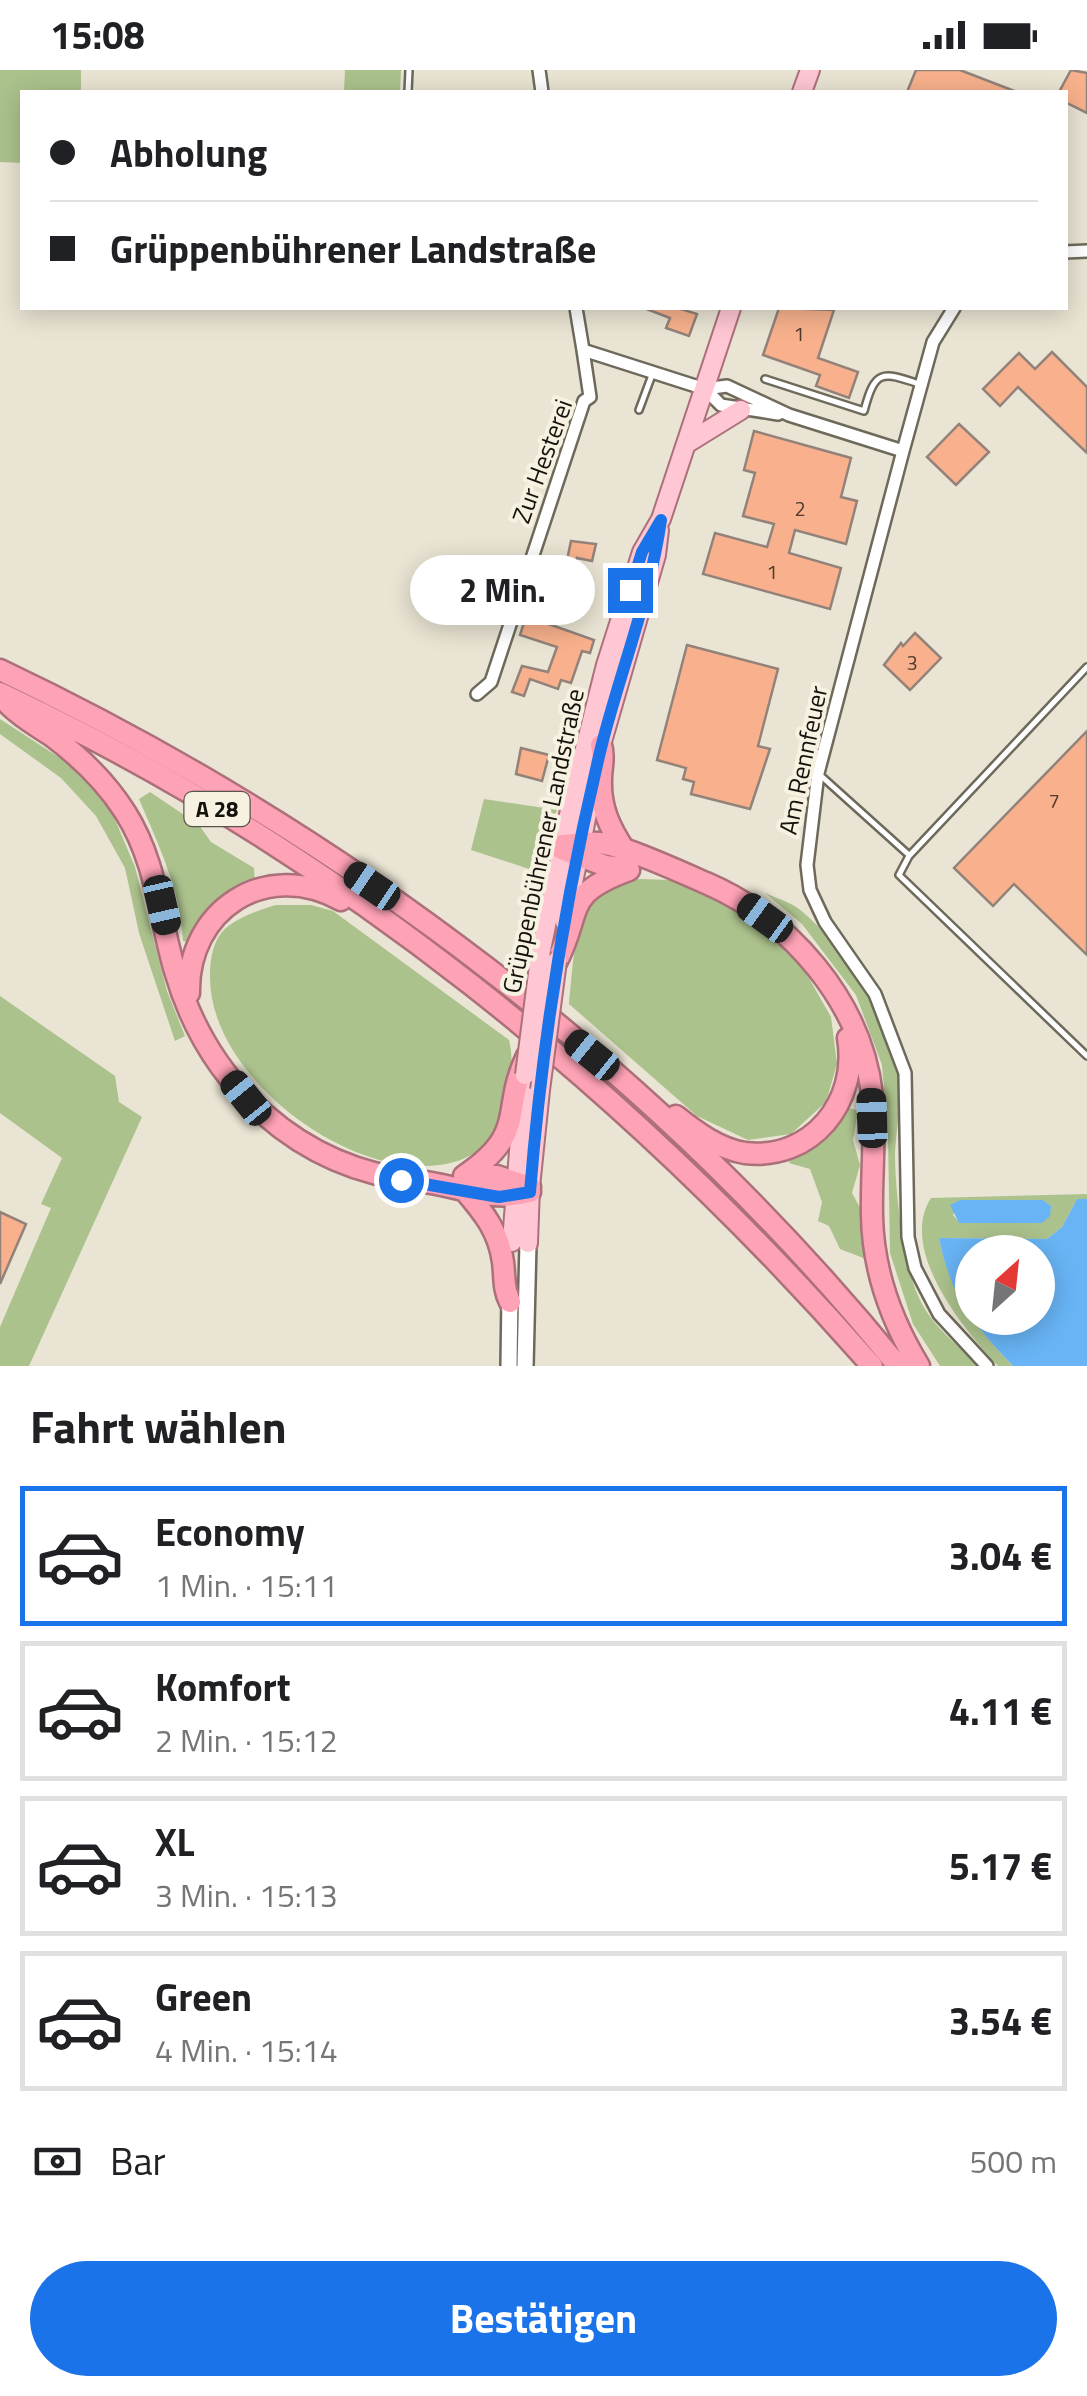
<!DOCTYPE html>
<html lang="de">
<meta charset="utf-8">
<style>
:root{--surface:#fff;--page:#f6f6f6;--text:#202124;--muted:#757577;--line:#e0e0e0;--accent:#1a73e8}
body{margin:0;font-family:"Titillium Web",sans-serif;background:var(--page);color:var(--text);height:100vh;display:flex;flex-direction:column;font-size:38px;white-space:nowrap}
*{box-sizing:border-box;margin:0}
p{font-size:32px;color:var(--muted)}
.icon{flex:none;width:55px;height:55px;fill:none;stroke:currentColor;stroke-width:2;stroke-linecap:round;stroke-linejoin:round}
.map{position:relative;height:1296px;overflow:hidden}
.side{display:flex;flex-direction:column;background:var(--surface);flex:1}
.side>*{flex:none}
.banner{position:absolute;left:20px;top:20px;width:1048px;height:220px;border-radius:0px;box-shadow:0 5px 25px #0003;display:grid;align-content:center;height:220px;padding:0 30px;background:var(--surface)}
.needle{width:65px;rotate:27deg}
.tools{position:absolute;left:955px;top:1165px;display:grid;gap:20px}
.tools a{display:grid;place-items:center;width:100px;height:100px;border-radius:50%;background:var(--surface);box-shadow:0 5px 25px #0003;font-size:50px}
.end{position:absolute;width:45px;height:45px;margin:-22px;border:12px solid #1a73e8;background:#fff;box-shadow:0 0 0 5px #fff}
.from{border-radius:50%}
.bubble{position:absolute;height:70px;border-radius:35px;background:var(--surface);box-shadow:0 5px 25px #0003;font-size:32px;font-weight:700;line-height:70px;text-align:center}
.car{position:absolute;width:30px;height:60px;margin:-30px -15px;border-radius:12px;box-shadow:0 0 8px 2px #0007;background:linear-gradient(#222 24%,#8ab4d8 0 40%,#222 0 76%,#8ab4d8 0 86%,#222 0)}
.banner b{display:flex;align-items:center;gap:35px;height:95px;font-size:38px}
.banner b+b{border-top:2px solid var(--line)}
.banner i{width:25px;height:25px;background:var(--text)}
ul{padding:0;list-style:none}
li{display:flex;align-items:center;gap:30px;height:140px;margin:0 20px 15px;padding:0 10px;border:5px solid var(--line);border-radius:0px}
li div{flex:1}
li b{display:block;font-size:38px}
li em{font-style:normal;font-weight:700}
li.selected{border-color:var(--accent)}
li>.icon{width:90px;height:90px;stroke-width:1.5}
h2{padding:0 30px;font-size:45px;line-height:120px}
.pay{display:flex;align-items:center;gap:25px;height:110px;padding:0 30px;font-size:38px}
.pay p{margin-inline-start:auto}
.action{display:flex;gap:20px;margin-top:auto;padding:20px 30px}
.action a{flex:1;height:115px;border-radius:60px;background:var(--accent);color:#fff;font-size:40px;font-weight:700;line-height:115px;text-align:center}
.status{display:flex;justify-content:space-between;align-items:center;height:70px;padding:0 50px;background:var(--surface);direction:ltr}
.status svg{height:28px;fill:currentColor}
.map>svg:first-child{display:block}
.green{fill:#acc28d;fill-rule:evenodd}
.water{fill:#68b4f5;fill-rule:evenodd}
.building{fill:#f8b18c;stroke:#92827a;stroke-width:2.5}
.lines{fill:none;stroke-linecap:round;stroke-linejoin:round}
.service-casing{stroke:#6e6a5b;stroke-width:10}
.minor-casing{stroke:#6e6a5b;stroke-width:16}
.secondary-casing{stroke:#6e6a5b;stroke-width:20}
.primary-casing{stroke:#ac707a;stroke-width:22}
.motorway-casing{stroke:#ac707a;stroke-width:25}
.service{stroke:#fff;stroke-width:5}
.minor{stroke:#fff;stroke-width:11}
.secondary{stroke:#fff;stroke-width:15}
.primary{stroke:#fec7d3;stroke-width:18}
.motorway{stroke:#fea2b5;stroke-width:20}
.primary-bridge-casing{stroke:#ac707a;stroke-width:22;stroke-linecap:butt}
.primary-bridge{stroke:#fec7d3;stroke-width:18}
.route{stroke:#1a73e8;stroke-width:12}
.labels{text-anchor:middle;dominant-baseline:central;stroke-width:8;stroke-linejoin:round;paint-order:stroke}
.number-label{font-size:20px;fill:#4d3a2c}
.shield{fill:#f6f1e0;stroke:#58554c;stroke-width:2.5}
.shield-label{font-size:22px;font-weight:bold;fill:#14120c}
.street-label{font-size:25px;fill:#14120c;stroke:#f6f1e0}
</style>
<div class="status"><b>15:08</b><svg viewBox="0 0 49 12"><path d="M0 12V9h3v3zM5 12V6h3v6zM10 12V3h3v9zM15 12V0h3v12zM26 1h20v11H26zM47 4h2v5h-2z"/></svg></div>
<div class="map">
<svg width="1087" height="1296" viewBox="0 0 1087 1296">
<rect width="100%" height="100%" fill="#e9e4d3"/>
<!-- green -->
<path class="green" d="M 0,0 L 81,0 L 81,22 L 22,22 L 22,93 L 0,92 Z
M 345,0 L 401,0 L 400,22 L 344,22 Z
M 0,649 L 77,699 L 111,740 L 135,797 L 167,921 L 185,966 L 175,971 L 139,863 L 125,798 L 96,746 L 61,708 L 0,664 Z
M 150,722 L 199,755 L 211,772 L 254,798 L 255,818 L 191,873 L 183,871 C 181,821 158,774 139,729 Z
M 484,729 L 557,740 L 529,799 L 471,780 Z
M 639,809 L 671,810 L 737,840 L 797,887 L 831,947 L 837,994 L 826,1032 L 791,1064 L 748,1070 L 697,1046 L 569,934 C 576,874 570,826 639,809 Z
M 765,823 C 776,828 790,832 799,839 C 842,873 894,954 899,1008 C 902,1034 896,1059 895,1084 C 895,1121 903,1187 916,1221 C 928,1253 956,1274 980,1296 L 940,1296 L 913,1254 L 890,1183 L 888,1067 L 882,995 L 856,925 L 802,854 Z
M 276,835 L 311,835 L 333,841 L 509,970 C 516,997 508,1041 492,1065 C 476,1088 454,1095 426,1096 C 336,1099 209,1002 210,906 C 210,892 212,874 222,862 C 235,848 259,840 276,835 Z
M 0,926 L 115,1006 L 119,1032 L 142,1047 L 29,1296 L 0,1296 L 0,1257 L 51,1138 L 41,1134 L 62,1088 L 0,1043 Z
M 850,1038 L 858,1041 L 853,1070 L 860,1095 L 852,1123 L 865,1147 L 866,1189 L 840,1179 L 829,1156 L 818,1151 L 822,1132 L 810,1099 L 789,1093 L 791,1087 C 817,1075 834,1062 850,1038 Z
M 1087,1124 L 1087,1129 L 1077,1129 L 1062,1157 L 1047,1169 L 939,1168 C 949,1220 976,1258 1013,1296 L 998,1296 C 963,1259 898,1179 931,1128 ZM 960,1130 L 1043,1130 L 1051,1136 L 1042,1153 L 960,1153 L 953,1145 Z"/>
<!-- water -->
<path class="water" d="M 1077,1129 L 1087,1129 L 1087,1296 L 1013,1296 C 973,1254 950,1225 939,1168 L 1047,1169 L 1062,1157 ZM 972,1182 L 1038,1182 L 1038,1248 L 972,1248 Z
M 960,1130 L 1043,1130 L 1051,1136 L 1050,1146 L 1042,1153 L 959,1153 L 950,1135 Z"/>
<!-- building -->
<path class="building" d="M 916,0 L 960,0 L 1017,22 L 907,22 Z
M 1071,0 L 1087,3 L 1087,43 L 1065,32 L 1065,22 L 1059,22 Z
M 644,238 L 678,238 L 697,244 L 689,266 L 666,258 L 670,248 Z
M 779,238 L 834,240 L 818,288 L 858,302 L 849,328 L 816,316 L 820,305 L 763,285 Z
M 1052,282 L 1087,317 L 1087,383 L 1018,317 L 1000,336 L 983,319 L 1019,283 L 1035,299 Z
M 959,354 L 989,382 L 956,415 L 927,387 Z
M 754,361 L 851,388 L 841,427 L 857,431 L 846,474 L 795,460 L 789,483 L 841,498 L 830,539 L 703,504 L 715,463 L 767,477 L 774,454 L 743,446 L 755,403 L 744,400 Z
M 571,471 L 596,474 L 592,491 L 577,488 L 572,513 L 555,510 L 558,494 L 566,495 Z
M 526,546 L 594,570 L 590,583 L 582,581 L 571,613 L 561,610 L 558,619 L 530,609 L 524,626 L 512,622 L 522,596 L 548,602 L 557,577 L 520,565 Z
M 915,563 L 941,588 L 910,620 L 884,595 L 901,573 L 903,576 Z
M 687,575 L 778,599 L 758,676 L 770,679 L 750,739 L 691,724 L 694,712 L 683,709 L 686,698 L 657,690 Z
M 1087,661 L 1087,885 L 1014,814 L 993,836 L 954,798 Z
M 521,678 L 549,685 L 542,711 L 516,704 Z
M 0,1142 L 26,1154 L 0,1214 Z"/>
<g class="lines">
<!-- service casing -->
<g class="service-casing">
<path id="service" d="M 408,22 L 409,0
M 765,309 L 864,341 C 875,300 881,301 919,314
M 639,340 L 652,305
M 1087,597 L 909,786 L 899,805 L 1087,986
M 820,705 L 909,785"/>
</g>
<!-- minor casing -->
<g class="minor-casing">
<path id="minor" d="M 539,0 L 542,22
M 1065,182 L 1087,181
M 576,238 L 583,280 L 705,319 L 727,316 L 789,345 L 903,381
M 954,238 L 933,272 L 903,381 L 818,703 L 807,795 L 810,820 L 825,852 L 875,924 L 905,1003 L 908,1167 L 915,1198 L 939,1244 L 987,1296
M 705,319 L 721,335 L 778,344
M 477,624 L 491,612 L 584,331 L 590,327 L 583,280"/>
</g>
<!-- secondary casing -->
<g class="secondary-casing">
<path id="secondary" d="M 509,1296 L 510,1225
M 525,1296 L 528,1173"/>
</g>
<!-- primary casing -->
<g class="primary-casing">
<path id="primary" d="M 802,22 L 810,0
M 686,374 L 741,340
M 565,852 L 601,675 L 656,485 L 659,460
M 541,880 L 572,730 L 606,595 L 642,482 L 661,449 L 731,238
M 512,1172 L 524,1016
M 528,1173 L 530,1117 L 540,1020"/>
</g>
<!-- motorway casing -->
<g class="motorway-casing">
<path id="motorway" d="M 0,600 C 343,763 658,1001 898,1296
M 0,623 C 336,780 628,1018 872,1296
M 9,635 C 22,648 37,656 52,666 C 80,687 106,712 125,742 C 157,792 159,847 175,901 C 208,1015 299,1099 418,1111 C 456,1115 491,1133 530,1122
M 601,675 C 605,687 601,697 601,709 C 600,737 609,757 625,781
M 562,775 C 575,774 588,772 600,773 C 622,775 683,803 706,813 C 790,849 862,932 872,1025 C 876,1065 871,1106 872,1146 C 873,1201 891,1250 919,1296
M 561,779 L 606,796 L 626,799
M 557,891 C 583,839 563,824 629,800
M 189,923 C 187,840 266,788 341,830
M 676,1046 C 696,1062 719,1079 745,1083 C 812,1091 859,1031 848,968
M 464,1106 C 529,1062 500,1042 527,986
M 464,1106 L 497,1106 L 530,1117
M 465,1121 C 484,1143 499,1162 503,1192 C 505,1207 503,1219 510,1232"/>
</g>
<!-- service -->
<use href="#service" class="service"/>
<!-- minor -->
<use href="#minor" class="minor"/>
<!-- secondary -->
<use href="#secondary" class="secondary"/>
<!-- primary -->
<use href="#primary" class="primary"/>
<!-- motorway -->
<use href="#motorway" class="motorway"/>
<!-- primary-bridge casing -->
<g class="primary-bridge-casing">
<path id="primary-bridge" d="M 525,1005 L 541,880
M 540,1020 L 557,891"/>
</g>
<!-- primary-bridge -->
<use href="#primary-bridge" class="primary-bridge"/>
</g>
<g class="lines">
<!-- route -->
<path class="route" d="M 401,1110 L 499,1127 L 530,1122 C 542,972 566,823 601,678 C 620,602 650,528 661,450 L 642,482 L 630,520"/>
</g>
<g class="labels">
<!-- number labels -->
<g class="number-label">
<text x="799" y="263">1</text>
<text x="800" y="438">2</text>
<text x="772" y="501">1</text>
<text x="912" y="592">3</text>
<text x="1054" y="730">7</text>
</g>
<!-- shield labels -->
<rect class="shield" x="184.5" y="722" width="65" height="34" rx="8"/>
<g class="shield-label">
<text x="217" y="739">A 28</text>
</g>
<!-- street labels -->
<g class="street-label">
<text transform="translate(542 391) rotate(-70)">Zur Hesterei</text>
<text transform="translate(803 690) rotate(-78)">Am Rennfeuer</text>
<text transform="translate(543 771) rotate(-78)">Grüppenbührener Landstraße</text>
</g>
</g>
</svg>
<div class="tools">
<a><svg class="needle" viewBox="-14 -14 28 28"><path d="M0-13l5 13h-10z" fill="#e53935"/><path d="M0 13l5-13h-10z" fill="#757577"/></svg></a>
</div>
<i class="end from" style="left:401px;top:1110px"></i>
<i class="end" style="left:630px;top:520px"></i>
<div class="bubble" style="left:410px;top:485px;width:185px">2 Min.</div>
<i class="car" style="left:372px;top:816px;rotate:304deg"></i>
<i class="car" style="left:162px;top:835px;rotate:167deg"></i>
<i class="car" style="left:765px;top:848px;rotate:306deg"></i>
<i class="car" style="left:592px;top:985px;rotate:309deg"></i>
<i class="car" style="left:246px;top:1028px;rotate:321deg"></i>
<i class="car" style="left:872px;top:1048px;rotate:358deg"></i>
<div class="banner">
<b><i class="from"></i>Abholung</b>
<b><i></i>Grüppenbührener Landstraße</b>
</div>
</div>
<section class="side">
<h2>Fahrt wählen</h2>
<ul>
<li class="selected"><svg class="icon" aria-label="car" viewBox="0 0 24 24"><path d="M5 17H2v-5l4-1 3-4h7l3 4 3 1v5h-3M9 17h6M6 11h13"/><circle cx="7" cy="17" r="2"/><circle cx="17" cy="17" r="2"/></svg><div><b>Economy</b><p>1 Min. · 15:11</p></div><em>3.04 €</em></li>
<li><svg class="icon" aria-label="car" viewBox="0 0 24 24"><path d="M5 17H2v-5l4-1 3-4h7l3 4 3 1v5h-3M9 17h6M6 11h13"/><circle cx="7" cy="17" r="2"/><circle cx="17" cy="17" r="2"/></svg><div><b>Komfort</b><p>2 Min. · 15:12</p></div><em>4.11 €</em></li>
<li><svg class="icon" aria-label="car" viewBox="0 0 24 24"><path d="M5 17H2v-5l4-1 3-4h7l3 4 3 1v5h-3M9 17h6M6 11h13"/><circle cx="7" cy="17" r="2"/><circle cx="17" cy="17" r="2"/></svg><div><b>XL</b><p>3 Min. · 15:13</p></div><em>5.17 €</em></li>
<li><svg class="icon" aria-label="car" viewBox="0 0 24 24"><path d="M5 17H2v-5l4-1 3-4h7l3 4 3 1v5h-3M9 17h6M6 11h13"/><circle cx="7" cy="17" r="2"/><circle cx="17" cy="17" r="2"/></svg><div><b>Green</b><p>4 Min. · 15:14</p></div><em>3.54 €</em></li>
</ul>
<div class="pay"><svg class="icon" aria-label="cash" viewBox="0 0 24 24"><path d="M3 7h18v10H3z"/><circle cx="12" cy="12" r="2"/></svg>Bar<p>500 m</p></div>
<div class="action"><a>Bestätigen</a></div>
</section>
